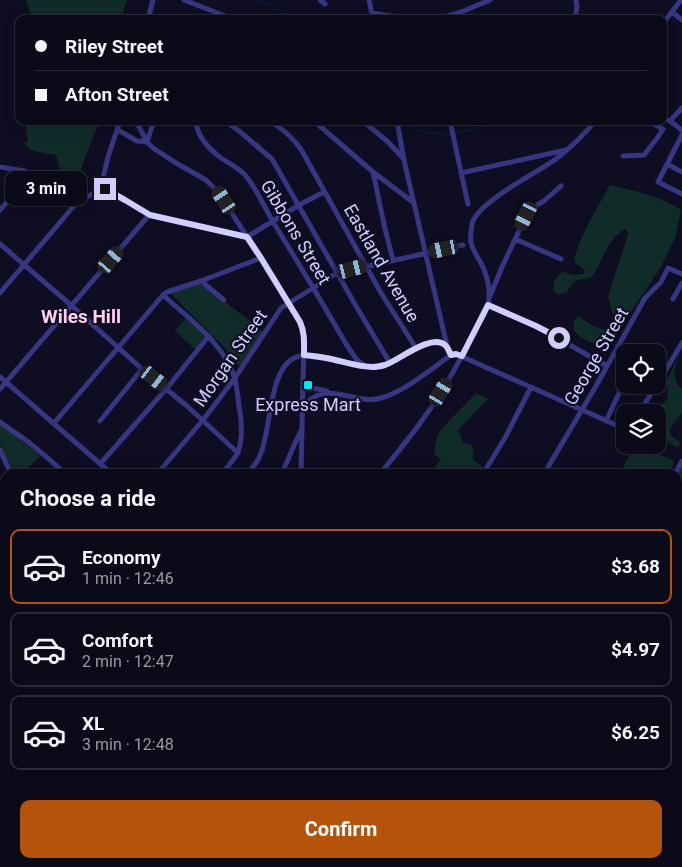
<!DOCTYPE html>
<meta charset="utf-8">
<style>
:root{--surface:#0b0a19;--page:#191826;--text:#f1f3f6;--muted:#9a9aa2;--line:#2b2b38;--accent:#b45309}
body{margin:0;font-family:Roboto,sans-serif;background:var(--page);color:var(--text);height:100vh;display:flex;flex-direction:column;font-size:19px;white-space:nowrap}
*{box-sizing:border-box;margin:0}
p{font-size:16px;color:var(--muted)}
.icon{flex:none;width:28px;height:28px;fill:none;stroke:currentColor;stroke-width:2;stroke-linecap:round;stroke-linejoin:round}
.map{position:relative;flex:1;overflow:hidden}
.sheet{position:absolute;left:0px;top:469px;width:682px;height:399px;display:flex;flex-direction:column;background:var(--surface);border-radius:15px 15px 0 0;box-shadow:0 2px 12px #0003,0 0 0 1px var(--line)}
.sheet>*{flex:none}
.guide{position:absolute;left:15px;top:15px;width:652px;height:110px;border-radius:10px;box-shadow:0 2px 12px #0003,0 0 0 1px var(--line);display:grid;align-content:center;height:110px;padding:0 20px;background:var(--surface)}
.buttons{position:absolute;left:616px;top:344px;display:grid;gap:10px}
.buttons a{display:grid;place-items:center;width:50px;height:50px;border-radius:10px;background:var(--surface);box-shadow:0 2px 12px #0003,0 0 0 1px var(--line);font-size:25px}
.end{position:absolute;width:22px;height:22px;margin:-11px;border:6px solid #d1cdff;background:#111;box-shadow:0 0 0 2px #111}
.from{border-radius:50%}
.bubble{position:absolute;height:35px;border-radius:10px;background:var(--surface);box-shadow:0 2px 12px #0003,0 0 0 1px var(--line);font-size:16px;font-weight:700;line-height:35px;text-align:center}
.car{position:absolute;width:15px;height:30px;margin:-15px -8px;border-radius:6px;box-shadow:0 0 4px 1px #0007;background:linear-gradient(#222 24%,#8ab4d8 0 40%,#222 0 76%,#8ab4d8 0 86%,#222 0)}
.guide b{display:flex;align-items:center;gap:18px;height:48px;font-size:19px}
.guide b+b{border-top:1px solid var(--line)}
.guide i{width:12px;height:12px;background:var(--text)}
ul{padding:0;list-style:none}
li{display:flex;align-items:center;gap:15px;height:75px;margin:0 10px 8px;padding:0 10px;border:2px solid var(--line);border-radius:10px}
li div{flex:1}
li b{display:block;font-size:19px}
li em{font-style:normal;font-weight:700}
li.active{border-color:var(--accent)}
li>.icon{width:45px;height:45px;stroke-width:1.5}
h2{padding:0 20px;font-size:22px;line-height:60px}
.cta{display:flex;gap:10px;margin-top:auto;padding:10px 20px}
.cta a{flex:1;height:58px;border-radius:10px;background:var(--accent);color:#fff;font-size:20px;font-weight:700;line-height:58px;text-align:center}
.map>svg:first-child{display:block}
.green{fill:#0f2c29}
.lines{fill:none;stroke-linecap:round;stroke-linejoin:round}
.stream{stroke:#0a2143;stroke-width:1}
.minor{stroke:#363682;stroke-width:5}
.major{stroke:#b954ff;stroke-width:6}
.route{stroke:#d1cdff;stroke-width:6}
.poi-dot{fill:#00e9f8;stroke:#0f0d21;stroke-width:2}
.labels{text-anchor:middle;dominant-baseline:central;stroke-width:4;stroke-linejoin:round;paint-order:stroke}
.street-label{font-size:18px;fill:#d1cdff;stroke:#0f0d21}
.poi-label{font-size:18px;fill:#d1cdff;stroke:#0f0d21}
.neighbourhood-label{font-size:19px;font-weight:bold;fill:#ffcfef;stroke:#0f0d21}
</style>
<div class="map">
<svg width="682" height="867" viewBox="0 0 682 867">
<rect width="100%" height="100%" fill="#0f0d21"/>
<!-- green -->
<path class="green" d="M 26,0 L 127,0 L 121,19 L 30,19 L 31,16 Z
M 25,121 L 100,121 L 87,152 L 80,173 L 76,177 L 70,177 L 60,171 L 56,155 L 33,151 L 24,144 L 28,141 Z
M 610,185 C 635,191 660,196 681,210 L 675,238 L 661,267 L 615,336 C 612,339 609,342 605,344 C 599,347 579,338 575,332 C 573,329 574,324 574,320 L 579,316 C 591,326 600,331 616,330 L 620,326 L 612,312 L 608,296 L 628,234 L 626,229 C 616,232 608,247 603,256 C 600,262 597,271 592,276 C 587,281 580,277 574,282 C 566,289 572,294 557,294 L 553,290 L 555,279 L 562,271 L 573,275 L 584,274 L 585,270 L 576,264 L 574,259 C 581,233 597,209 610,185 Z
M 201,283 L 264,332 L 241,366 L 237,365 L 235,360 L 224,347 L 170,293 Z
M 186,318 L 206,337 L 195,349 L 175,331 Z
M 680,353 C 675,368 670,377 682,389 L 682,413 L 671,427 L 670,433 C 673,438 677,439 681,444 L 677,447 L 658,438 L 658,416 L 659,408 L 667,399 L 668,388 L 665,384 Z
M 476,393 L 488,399 L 458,430 L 463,442 L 473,446 L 473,459 L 483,467 L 479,474 L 429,474 L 441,459 L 434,454 L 437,435 L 448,422 Z
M 0,423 L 41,456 L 21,474 L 18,474 L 11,471 L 0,444 Z
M 634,446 L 640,447 L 675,461 L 668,474 L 620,474 Z
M 682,463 L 682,634 L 678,634 L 678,474 Z"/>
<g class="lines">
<!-- stream -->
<path class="stream" d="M 258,0 L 276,7 L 291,19
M 404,121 C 418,134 430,133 448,135 L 452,134
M 456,133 L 506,121
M 678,567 L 682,565"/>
<!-- minor -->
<path class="minor" d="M 184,0 L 233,19
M 320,0 L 325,4
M 369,0 L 373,19
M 672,12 L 682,20
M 372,13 L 403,18 L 415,19
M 148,19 L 153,0
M 438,19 L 461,12 L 490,0
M 575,19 L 577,6 L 576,0
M 664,22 L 681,0
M 664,119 L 670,121 L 682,130
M 136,121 L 147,142 L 153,148 L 176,163 L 206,180 L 218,192 L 261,258 L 300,321 L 303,329 L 304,338 L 301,474
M 196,121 C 197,136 209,149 221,158 C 230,164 239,168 246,176 C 258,191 265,209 275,225 C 299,264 323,304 346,344 L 357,360 L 365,366
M 221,121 L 227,123 L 238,130 L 272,159 L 356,306 L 390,363
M 271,121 C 283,130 294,138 302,151 L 381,293 L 416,348
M 314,121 L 373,172 L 414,203
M 363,121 L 388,142 L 404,159
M 397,121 L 404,160 L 447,346 L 451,355
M 450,121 L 468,204
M 670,121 L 682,108
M 618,122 L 618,121
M 118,130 L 137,141 L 147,142 L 154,121
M 682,135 L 658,182 L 682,194
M 623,156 L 644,155 L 658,137 L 663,129 L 648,121
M 667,164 L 682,172
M 0,167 L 25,171 L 31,174 L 73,207
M 373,172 L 385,229 L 393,260
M 461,173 L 566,150
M 101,187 L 125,200 L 149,215 L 247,237 L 299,205 L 324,192
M 0,210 L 31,174
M 515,239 L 561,259
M 0,244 L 72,306 L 142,369 L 187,406 L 238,453
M 201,281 L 224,300
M 0,293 L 73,207 L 81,200 L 96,192 L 101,187 L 108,157 L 120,121
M 163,295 C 188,318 225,344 235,379 C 237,388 238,397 239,406 C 242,421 243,437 238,452 C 235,459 227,467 222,474
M 490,296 L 502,267 L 526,216 L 532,208 L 544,201 L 561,186
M 673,299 L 682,283
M 488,305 L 536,326 L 607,366
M 0,377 L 112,474
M 658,383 L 682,343
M 303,386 L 327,391
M 0,389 L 149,215
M 302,409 C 323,376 354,406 381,398 C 404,392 431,369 451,355 L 456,354 L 625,429
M 640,412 L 656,385
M 100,421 L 142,369
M 606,421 L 620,391 L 625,384
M 0,422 C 7,428 15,432 23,438 C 38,449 52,462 66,474
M 54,423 L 163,295 L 167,292 L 201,281 L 261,258
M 0,450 L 11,474
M 100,464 L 167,388 L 208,337
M 157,474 L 203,420 L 235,378 L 281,308 L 337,273 L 463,245
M 246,474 C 250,471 253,467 256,463 C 273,438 266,372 294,358 C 317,347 358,373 384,365 C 404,359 424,333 447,346
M 281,474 C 289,460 293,445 301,431
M 380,474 C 394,456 410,438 423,419 C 449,384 468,344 488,305 C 491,290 487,274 480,261 C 476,255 473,250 471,243 C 470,237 471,230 472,224 C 477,202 537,173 556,159 C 570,148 584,135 595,121
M 483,474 L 506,436 L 531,387
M 544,474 L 596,386 L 645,298 L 661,282 L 668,268 L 682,274
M 675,474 L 682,461
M 0,532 L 5,543
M 2,562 L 5,569
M 678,653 L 682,651
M 0,660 L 5,677
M 678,671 L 682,671
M 0,693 L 5,691
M 678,699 L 682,699
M 0,721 L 5,719
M 0,755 L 5,753
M 678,861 L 680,867
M 310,862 L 316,867
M 393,862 L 398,867
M 566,862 L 574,867
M 628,862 L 631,867
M 67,867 L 68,862
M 107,867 L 110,862
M 273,867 L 276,862
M 403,867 L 407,862
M 469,867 L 473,862"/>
<!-- major -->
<path class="major" d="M 558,867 L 564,867"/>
</g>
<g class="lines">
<!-- route -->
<path class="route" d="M 105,189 L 125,200 L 150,215 L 247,237 L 261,258 L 300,322 C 305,333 304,343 304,355 C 313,356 322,357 331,359 C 345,362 359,367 373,367 C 377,367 381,366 385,365 C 398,361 431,333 445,345 C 448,347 449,352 451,355 L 456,354 L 462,356 L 488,305 L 536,326 L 559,338"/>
</g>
<!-- markers -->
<rect class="poi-dot" x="303" y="380" width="10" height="10" rx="2.5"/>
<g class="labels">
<!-- street labels -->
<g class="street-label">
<text transform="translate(296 232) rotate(59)">Gibbons Street</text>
<text transform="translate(382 263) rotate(60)">Eastland Avenue</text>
<text transform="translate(596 356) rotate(-60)">George Street</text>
<text transform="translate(230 358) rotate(-55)">Morgan Street</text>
</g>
<!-- poi labels -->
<g class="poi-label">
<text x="308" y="404">Express Mart</text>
</g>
<!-- neighbourhood labels -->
<g class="neighbourhood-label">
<text x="81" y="316">Wiles Hill</text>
</g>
</g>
</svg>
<div class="buttons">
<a><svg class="icon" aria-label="locate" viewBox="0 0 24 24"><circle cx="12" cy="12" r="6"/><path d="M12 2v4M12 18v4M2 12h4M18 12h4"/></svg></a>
<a><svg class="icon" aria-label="layers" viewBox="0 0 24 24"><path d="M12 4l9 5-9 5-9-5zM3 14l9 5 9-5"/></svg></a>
</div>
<i class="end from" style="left:559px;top:338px"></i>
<i class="end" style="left:105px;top:189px"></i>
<div class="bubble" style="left:5px;top:171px;width:82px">3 min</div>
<i class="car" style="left:224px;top:200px;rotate:327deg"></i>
<i class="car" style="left:526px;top:216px;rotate:207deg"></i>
<i class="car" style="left:444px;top:249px;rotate:258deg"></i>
<i class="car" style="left:111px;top:260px;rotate:41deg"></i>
<i class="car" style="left:352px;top:269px;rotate:76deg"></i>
<i class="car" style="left:154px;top:378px;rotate:128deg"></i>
<i class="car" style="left:441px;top:392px;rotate:31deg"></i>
<div class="guide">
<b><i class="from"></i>Riley Street</b>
<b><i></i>Afton Street</b>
</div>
<section class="sheet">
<h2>Choose a ride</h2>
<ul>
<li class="active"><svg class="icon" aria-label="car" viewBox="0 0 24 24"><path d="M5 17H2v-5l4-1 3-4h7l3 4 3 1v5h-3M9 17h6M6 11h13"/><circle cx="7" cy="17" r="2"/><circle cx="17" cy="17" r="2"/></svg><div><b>Economy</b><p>1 min · 12:46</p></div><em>$3.68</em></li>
<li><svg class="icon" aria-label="car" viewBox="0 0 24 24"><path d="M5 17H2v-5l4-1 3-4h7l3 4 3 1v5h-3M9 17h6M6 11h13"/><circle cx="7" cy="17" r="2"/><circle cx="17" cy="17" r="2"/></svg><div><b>Comfort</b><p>2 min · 12:47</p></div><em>$4.97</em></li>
<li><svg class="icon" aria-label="car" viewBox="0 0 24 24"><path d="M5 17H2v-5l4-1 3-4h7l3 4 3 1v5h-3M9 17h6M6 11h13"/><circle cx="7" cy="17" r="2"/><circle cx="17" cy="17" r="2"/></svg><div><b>XL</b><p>3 min · 12:48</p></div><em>$6.25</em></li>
</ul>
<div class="cta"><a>Confirm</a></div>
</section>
</div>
